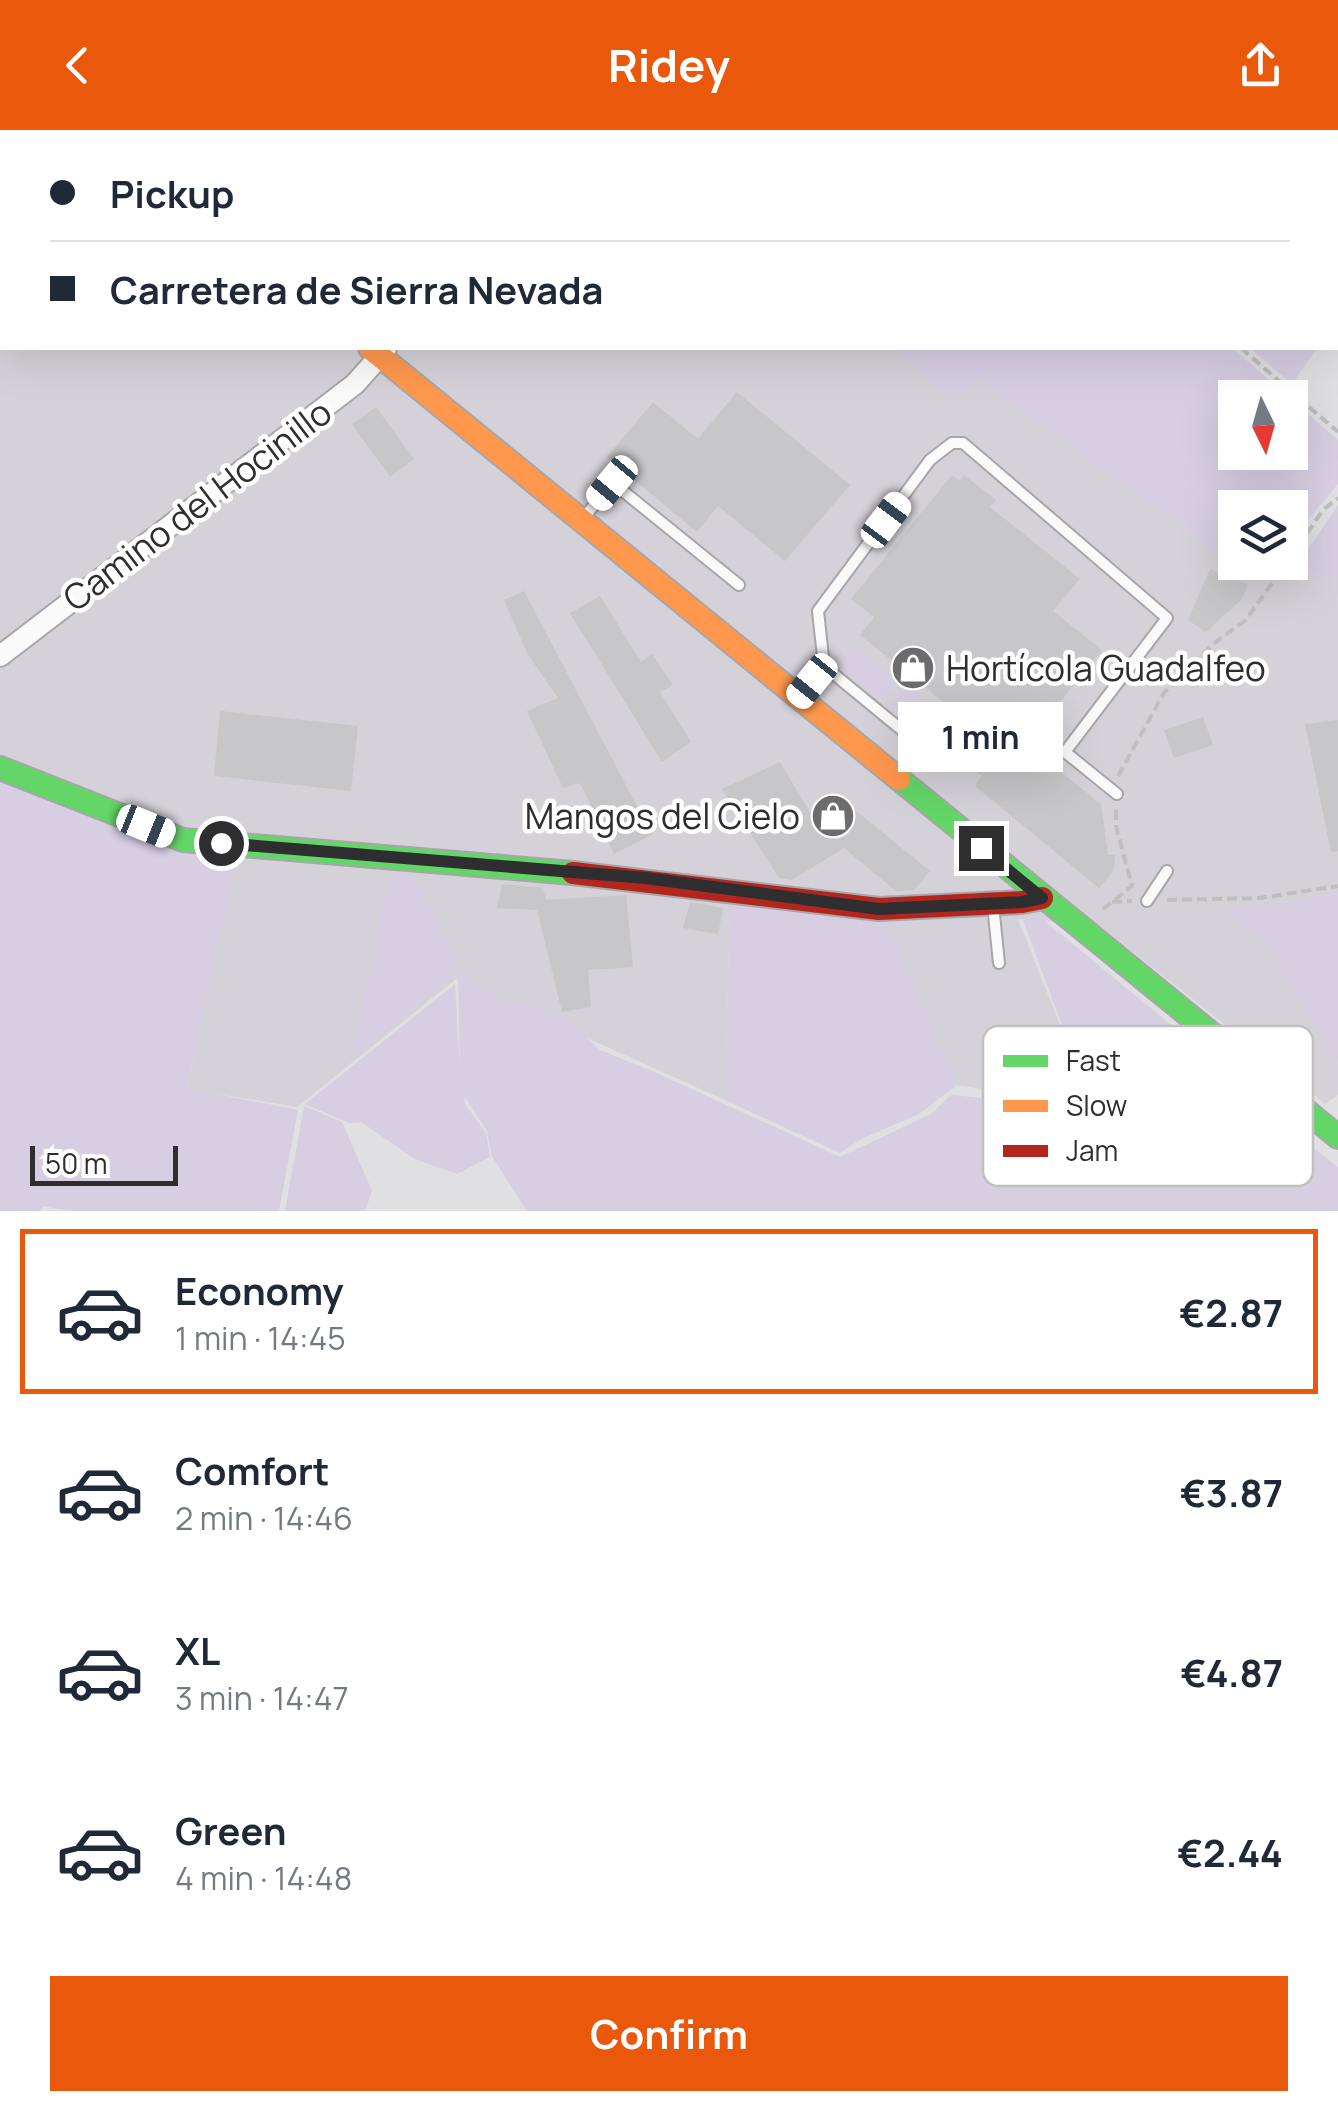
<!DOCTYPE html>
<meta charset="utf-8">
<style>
:root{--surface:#fff;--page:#f2f2f3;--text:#1f2937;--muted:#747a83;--line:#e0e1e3;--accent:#ea580c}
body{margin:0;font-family:Manrope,sans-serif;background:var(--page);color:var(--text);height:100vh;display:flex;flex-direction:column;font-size:38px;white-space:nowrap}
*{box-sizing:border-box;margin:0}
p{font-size:32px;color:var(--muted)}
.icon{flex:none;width:55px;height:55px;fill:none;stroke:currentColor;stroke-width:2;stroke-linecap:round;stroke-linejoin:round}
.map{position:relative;height:1081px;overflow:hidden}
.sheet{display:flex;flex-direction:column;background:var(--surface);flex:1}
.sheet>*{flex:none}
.hud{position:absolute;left:0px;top:0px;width:1340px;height:220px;box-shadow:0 10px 40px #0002;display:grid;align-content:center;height:220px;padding:0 50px;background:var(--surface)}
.needle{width:65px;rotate:175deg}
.tools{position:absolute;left:1218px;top:250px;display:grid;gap:20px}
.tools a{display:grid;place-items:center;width:90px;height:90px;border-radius:0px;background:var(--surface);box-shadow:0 10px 40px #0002;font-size:50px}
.scale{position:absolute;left:30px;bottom:25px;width:148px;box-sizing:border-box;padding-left:10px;border:5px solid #2e2d2f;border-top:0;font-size:28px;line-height:35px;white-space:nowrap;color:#2e2d2f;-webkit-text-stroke:8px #fff;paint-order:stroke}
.end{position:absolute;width:45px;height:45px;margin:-22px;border:12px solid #2e2d2f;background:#fff;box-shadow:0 0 0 5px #fff}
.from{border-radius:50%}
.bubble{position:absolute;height:70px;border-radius:0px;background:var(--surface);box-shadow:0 10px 40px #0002;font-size:32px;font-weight:700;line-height:70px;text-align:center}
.car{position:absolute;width:30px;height:60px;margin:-30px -15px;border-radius:12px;box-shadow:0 0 8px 2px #0007;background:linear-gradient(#fff 24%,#345 0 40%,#fff 0 76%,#345 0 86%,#fff 0)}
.hud b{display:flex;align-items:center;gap:35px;height:95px;font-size:38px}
.hud b+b{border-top:2px solid var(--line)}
.hud i{width:25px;height:25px;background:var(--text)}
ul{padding:18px 0 0;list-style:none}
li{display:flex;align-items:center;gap:30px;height:165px;margin:0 20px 15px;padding:0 30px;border:5px solid transparent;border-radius:0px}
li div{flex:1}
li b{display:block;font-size:38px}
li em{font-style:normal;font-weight:700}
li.selected{border-color:var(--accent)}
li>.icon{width:90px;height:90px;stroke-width:1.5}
.button{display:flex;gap:20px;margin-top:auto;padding:20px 50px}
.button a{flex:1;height:115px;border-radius:0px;background:var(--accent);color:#fff;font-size:40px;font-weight:700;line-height:115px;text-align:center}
header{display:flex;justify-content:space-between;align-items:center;height:130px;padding:0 50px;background:var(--accent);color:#fff;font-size:45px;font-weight:700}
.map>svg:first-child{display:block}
.built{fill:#d4d1d8}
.green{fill:#d7cee2}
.building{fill:#c7c6c8}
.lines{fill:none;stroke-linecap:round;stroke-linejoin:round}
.lane-casing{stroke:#a7a6a8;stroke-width:14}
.street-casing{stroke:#a7a6a8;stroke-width:24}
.fast-casing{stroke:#a7a6a8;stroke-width:26}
.slow-casing{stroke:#a7a6a8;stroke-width:26}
.jam-casing{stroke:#a7a6a8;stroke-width:26}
.path{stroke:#bfbfbf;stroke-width:4;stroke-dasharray:10 5;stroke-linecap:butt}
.lane{stroke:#fafafb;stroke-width:10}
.street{stroke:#fafafb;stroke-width:20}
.fast{stroke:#63d668;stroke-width:22}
.slow{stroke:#ff974d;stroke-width:22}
.jam{stroke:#b3261e;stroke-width:22}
.route{stroke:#2e2d2f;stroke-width:12}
.labels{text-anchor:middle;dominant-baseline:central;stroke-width:9;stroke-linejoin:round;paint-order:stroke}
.street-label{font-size:35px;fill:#2e2d2f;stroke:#fff}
.poi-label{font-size:35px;fill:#2e2d2f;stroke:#fff;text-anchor:start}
.key{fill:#fff;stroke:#c0c0c1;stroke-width:2.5}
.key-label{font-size:28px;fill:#2e2d2f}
</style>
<header><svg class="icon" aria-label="back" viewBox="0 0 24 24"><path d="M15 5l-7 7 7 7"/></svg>Ridey<svg class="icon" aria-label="share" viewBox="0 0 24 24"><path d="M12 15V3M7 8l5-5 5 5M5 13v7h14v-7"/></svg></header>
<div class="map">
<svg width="1338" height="1081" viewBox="0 0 1338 1081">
<rect width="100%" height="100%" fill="#e0dfe2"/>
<!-- built -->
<path class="built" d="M 0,0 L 97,2 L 2,2 L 2,218 L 896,218 L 954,271 L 974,246 L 1251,446 L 1338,445 L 1338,764 L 1226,780 L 1267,816 L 1338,934 L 1338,965 L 1325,974 L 1099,795 L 1018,789 L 1092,976 L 957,955 L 886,791 L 730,773 L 725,970 L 456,849 L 297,977 L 187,959 L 236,726 L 0,652 Z"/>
<!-- green -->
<path class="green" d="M 137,0 L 500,0 L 499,2 Z
M 652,0 L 1338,0 L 1338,188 L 1338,2 Z
M 896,218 L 1232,218 L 1290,268 L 1235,268 L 1235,322 L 1290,322 L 1290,268 L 1338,310 L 1338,354 L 1290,411 L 1290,378 L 1235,378 L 1235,432 L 1277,433 L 1269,446 L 1251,446 L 975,247 L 954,272 Z
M 1250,218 L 1317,218 L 1292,254 Z
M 1338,375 L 1338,445 L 1290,446 Z
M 854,517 L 897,550 L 881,570 L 844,539 L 844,529 Z
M 905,556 L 946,589 L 929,610 L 888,576 Z
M 0,652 L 237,725 L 187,958 L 298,980 L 279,1081 L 68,1081 L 43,1076 L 40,1081 L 0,1081 Z
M 391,739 L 407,742 L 425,766 L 456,831 L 453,848 L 351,929 Z
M 1338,764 L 1338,934 L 1267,816 L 1225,780 Z
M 730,772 L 886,791 L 957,955 L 919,984 L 861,1009 L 840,1023 L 725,970 Z
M 1039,786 L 1285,989 L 1092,976 L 1023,790 Z
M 458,836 L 486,862 L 564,887 L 600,920 L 659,944 L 840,1027 L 931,984 L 951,965 L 1285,995 L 1338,1037 L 1338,1081 L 527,1081 L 492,1026 L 487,1001 L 464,965 L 465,974 L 486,1003 L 490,1027 L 457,1044 L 415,1029 L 361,992 L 349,993 L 305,974 L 455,854 L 460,940 Z
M 304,976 L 342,992 L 372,1061 L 365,1081 L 285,1081 Z"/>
<!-- building -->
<path class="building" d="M 737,262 L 850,355 L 785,431 L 718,376 L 697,402 L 607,327 L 653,272 L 698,309 Z
M 376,277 L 414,329 L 390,347 L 352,294 Z
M 952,345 L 960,351 L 964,345 L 996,370 L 990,377 L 1080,449 L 1053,481 L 1102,520 L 1026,614 L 1101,674 L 1108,725 L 1115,725 L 1114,740 L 1099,758 L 975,656 L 982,646 L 947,623 L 968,592 L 860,505 L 874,487 L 851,469 Z
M 1210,439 L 1248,454 L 1242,469 L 1206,502 L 1188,490 Z
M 524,461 L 652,705 L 614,724 L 580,653 L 563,658 L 527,581 L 558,568 L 527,523 L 504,470 Z
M 600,466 L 641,532 L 652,524 L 673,555 L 660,562 L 691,612 L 662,632 L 570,483 Z
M 220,581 L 358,596 L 351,661 L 214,646 Z
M 1203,587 L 1213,615 L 1174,628 L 1164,600 Z
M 1338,590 L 1338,721 L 1331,722 L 1305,594 Z
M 780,632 L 818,696 L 839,667 L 930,741 L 914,760 L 896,761 L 844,718 L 792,750 L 779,748 L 722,659 Z
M 502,754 L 543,758 L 546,770 L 626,765 L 633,837 L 588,840 L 591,877 L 562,882 L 537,780 L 497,778 Z
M 690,772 L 723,778 L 718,804 L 683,798 Z"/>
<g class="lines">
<!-- lane casing -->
<g class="lane-casing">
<path id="lane" d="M 585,386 L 613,353 L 739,455
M 824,536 L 931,624
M 803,561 L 824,536 L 818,481 L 930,330 L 952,313 L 963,313 L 1167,488 L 1065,622 L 1117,664
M 1147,771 L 1167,741
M 993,775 L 999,833"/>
</g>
<!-- street casing -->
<g class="street-casing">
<path id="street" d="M 509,2 L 510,0
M 0,526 L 355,254 L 386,219"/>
</g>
<!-- fast casing -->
<g class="fast-casing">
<path id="fast" d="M 0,638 L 183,710 L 573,743
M 899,649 L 1338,1007"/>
</g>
<!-- slow casing -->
<g class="slow-casing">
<path id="slow" d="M 105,0 L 108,2
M 370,218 L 899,649"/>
</g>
<!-- jam casing -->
<g class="jam-casing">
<path id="jam" d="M 573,743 L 879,779 L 1022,772 L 1042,768"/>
</g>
<!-- path -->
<path class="path" d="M 1241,218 L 1338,302
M 1290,428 L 1323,380 L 1338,368
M 940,612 L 956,591
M 1118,646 L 1164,563 L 1213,514 L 1246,490 L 1287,432
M 1167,770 L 1260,768 L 1338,756
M 1112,772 L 1132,771
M 1103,779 L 1132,756 L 1116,696 L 1116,680"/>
<!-- lane -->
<use href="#lane" class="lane"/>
<!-- street -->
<use href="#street" class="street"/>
<!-- fast -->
<use href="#fast" class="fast"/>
<!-- slow -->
<use href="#slow" class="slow"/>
<!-- jam -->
<use href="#jam" class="jam"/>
</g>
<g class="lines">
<!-- route -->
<path class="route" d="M 221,713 L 646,748 L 879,779 L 1022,772 L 1042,768 L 981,718"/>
</g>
<!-- icons -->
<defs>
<g id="shop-disc" transform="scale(2.25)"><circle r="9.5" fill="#6c6b6e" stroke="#fff"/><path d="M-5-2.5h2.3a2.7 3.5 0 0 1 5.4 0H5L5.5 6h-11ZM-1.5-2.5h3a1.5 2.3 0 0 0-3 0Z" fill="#fff"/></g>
</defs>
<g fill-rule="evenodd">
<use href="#shop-disc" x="913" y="538"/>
<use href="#shop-disc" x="833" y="686"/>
</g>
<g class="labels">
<!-- street labels -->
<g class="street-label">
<text transform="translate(197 375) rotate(-37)">Camino del Hocinillo</text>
</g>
<!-- poi labels -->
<g class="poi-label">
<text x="946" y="538">Hortícola Guadalfeo</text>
<text x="800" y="686" text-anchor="end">Mangos del Cielo</text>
</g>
</g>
<!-- legend -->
<rect x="983" y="896" width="330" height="160" rx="15" class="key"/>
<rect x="1003" y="925" width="45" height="12" fill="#63d668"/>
<rect x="1003" y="970" width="45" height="12" fill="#ff974d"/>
<rect x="1003" y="1015" width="45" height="12" fill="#b3261e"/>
<g class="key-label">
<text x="1066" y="941">Fast</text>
<text x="1066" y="986">Slow</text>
<text x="1066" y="1031">Jam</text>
</g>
</svg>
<div class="tools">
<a><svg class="needle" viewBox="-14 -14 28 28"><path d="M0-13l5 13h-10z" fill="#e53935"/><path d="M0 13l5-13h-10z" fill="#747a83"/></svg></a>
<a><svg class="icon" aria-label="layers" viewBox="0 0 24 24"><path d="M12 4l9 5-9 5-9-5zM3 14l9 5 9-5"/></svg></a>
</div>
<div class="scale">50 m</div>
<i class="end from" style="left:221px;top:713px"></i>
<i class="end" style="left:981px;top:718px"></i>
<div class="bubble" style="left:898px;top:572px;width:165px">1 min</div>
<i class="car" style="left:612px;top:353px;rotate:220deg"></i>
<i class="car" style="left:886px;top:390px;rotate:37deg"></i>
<i class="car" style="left:812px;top:551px;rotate:219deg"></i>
<i class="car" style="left:146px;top:696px;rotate:112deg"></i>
<div class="hud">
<b><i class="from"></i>Pickup</b>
<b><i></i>Carretera de Sierra Nevada</b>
</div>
</div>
<section class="sheet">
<ul>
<li class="selected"><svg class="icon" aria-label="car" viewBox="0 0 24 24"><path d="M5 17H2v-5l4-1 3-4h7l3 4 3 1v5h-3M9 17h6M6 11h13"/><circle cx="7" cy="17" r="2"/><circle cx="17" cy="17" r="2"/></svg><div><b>Economy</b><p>1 min · 14:45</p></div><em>€2.87</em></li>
<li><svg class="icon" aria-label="car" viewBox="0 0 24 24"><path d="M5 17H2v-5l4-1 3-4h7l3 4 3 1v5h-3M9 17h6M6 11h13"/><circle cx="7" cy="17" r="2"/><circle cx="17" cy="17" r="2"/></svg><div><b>Comfort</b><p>2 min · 14:46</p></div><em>€3.87</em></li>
<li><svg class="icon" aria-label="car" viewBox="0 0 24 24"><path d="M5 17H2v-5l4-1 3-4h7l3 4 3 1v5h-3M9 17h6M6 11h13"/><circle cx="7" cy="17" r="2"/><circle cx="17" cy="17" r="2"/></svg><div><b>XL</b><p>3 min · 14:47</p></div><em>€4.87</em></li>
<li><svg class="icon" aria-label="car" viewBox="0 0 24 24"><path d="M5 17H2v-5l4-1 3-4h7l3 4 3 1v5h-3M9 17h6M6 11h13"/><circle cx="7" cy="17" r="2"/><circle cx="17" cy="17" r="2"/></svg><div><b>Green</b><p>4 min · 14:48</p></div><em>€2.44</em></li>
</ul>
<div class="button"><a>Confirm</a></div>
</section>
